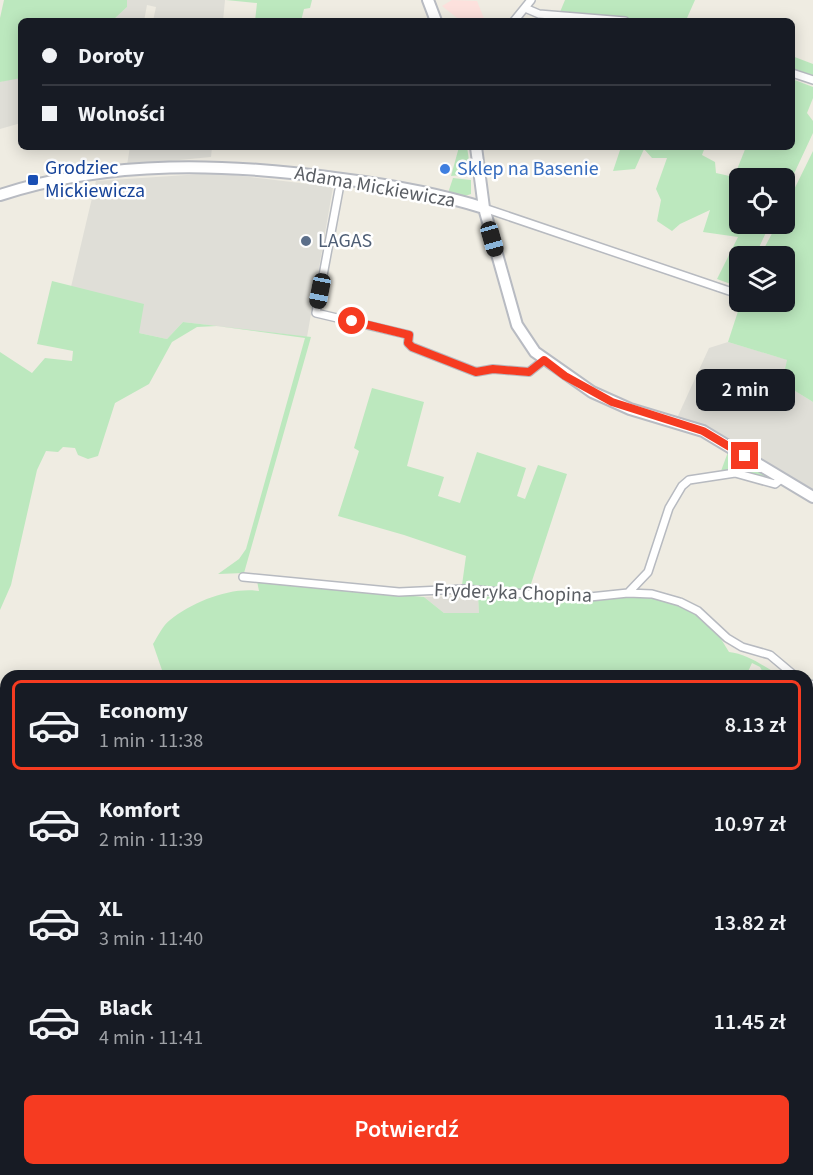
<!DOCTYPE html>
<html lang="pl">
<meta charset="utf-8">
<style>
:root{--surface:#171b24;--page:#242831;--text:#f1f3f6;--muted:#9ea1a6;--line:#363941;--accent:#f63b21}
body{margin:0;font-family:"Source Sans 3",sans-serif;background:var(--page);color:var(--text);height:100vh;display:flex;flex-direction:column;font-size:22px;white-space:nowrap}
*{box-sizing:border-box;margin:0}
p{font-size:20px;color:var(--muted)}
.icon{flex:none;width:33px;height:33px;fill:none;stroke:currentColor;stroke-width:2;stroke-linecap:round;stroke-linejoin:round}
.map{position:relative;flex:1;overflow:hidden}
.drawer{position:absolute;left:0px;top:670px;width:813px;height:506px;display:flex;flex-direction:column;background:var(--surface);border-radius:18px 18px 0 0;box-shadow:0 3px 15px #0003}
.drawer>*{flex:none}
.hud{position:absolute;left:18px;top:18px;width:777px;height:132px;border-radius:9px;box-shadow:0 3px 15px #0003;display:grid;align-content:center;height:132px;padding:0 24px;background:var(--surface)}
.buttons{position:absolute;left:729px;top:168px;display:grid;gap:12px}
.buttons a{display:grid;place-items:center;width:66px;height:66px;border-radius:9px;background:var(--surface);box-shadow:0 3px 15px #0003;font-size:30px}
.end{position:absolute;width:27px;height:27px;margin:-14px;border:8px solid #f63b21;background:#fff;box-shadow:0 0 0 3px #fff}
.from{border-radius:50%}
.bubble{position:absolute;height:42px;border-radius:9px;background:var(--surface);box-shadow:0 3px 15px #0003;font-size:20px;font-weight:600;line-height:42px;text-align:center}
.car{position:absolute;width:18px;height:36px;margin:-18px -9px;border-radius:8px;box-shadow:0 0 4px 2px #0007;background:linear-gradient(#222 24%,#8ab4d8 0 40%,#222 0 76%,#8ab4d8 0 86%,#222 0)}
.hud b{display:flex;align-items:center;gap:21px;height:57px;font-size:22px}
.hud b+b{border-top:2px solid var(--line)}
.hud i{width:15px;height:15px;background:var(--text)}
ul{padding:10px 0 0;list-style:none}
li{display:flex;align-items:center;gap:18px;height:90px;margin:0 12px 9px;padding:0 12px;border:3px solid transparent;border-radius:9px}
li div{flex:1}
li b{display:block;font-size:22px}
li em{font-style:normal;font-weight:600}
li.selected{border-color:var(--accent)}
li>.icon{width:54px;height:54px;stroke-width:1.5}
.cta{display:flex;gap:12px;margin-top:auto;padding:12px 24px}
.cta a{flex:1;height:69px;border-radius:9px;background:var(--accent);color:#fff;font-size:24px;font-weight:600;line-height:69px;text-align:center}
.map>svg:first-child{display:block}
.industrial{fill:#dfded7}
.medical{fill:#fde1dd}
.green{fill:#bce8be}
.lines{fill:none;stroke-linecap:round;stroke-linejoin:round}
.street-casing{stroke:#b7bac0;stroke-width:10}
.secondary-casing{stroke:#b8bbc2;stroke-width:14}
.street{stroke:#fff;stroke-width:7}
.secondary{stroke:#fff;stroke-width:10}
.route{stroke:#f63b21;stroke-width:8}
.shop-dot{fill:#3f7fe0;stroke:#fff;stroke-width:2}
.transit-dot{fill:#1a4fb4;stroke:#fff;stroke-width:2}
.service-dot{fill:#5c6f8a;stroke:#fff;stroke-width:2}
.labels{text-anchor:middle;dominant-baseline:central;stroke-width:5;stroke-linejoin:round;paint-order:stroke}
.transit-label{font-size:20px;fill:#164399;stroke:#fff;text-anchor:start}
.shop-label{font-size:20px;fill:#366cbe;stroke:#fff;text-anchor:start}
.street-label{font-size:20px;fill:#5a5e64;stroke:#fff}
.service-label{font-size:20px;fill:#4e5e75;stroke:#fff;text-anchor:start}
</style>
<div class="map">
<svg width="813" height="1175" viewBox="0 0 813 1175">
<rect width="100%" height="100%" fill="#efece2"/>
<!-- industrial -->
<path class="industrial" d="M 127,0 L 225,0 L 223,21 L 153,21 L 156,7 L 147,5 L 144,21 L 112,21 L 127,7 Z
M 21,76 L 21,123 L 0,129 L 0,82 Z
M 130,147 L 212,147 L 211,157 L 127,165 Z
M 217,173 L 333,187 L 307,337 L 183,322 L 167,339 L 139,333 L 71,287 L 96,181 Z
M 728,342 L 788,360 L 782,383 L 813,402 L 813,489 L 704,425 L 677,418 L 709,348 Z
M 478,596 L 479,613 L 444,613 L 424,597 Z
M 813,940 L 813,1066 L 807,1067 L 807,943 Z"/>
<!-- medical -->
<path class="medical" d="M 452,0 L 477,1 L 485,21 L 461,21 L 442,6 Z"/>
<!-- green -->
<path class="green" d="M 4,0 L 127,0 L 127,7 L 112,21 L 21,21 L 21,78 L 0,82 L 0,18 Z
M 226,0 L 312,0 L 310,8 L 304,9 L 301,21 L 255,21 L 257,3 Z
M 565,0 L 695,0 L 687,18 L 689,21 L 655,21 L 560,12 Z
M 792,56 L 813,64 L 813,77 L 792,70 Z
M 792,79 L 813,87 L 813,98 L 807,113 L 813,121 L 813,133 L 785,193 L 784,178 L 740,178 L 740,224 L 770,224 L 755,256 L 740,256 L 739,287 L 717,279 L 738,237 L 703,232 L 710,210 L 680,224 L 672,231 L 657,221 L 661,200 L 656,189 L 667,158 L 652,158 L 644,149 L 635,169 L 613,171 L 621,147 L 705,147 L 702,155 L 715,162 L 716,173 L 734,177 L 746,147 L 792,147 Z
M 459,147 L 467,147 L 471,174 L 451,176 Z
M 813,151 L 813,402 L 782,383 L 787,360 L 728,342 L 741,302 L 784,302 L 784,256 L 760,256 L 777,224 L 784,224 L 785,208 Z
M 453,178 L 471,180 L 471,194 L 465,196 L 448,193 Z
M 52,281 L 144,304 L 139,333 L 167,339 L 183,322 L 311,337 L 244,573 L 218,574 L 239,559 L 246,549 L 305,338 L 217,326 L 197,327 L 172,342 L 149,384 L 115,403 L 98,456 L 88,459 L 78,455 L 75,448 L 63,447 L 58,452 L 46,451 L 37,470 L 11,585 L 0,610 L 0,352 L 32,373 L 45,358 L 72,361 L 73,351 L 37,344 Z
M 372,388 L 424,402 L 407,466 L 444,477 L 438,496 L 460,503 L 477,452 L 526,468 L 517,496 L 525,499 L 538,465 L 567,474 L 529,590 L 462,585 L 466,556 L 404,535 L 338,516 L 359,451 L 354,448 Z
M 728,452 L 772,479 L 738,470 L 721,471 Z
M 257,581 L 424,597 L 444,613 L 479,613 L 478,596 L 568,601 L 638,595 L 684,605 L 713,626 L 729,652 C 748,654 763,666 781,676 L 765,676 L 760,667 L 752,663 L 746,676 L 164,676 L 153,644 C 158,636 163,625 170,620 C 193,602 229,587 259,591 Z
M 807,836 L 813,840 L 813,940 L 807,943 Z
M 174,1170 L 324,1170 L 322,1175 L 287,1175 L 282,1172 L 279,1175 L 171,1175 Z
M 428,1170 L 490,1170 L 473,1175 L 427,1175 Z
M 542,1170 L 627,1170 L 627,1175 L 542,1175 Z"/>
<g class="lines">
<!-- street casing -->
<g class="street-casing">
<path id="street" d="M 525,8 L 539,14 L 625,21
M 514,21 L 531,0
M 792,73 L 813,80
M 341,179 L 316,313 L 409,335 L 408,343 L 412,347 L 476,372 L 493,369 L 529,372 L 544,360
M 484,208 L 738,294
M 243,577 L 399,592 L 463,589 L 580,598 L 628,593 L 652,594 L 680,602 L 698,611 L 727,638 L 742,647 L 770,655 L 795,676
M 628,593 L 648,572 L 669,508 L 682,486 L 689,480 L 735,473 L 775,484 L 781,479
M 807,683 L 813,685"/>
</g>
<!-- secondary casing -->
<g class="secondary-casing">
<path id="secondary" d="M 428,0 L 436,21
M 476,147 L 484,208 L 517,325 L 535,352 L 592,392 L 630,409 L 703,431 L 813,497
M 0,195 C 111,159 227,163 342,179 C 390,185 437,193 484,208
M 807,1168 L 813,1162"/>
</g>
<!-- street -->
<use href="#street" class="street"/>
<!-- secondary -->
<use href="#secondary" class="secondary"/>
</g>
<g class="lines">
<!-- route -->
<path class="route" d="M 352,321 L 409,335 L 408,343 L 412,347 L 476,372 L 493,369 L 529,372 L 544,360 L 565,376 L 612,402 L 703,431 L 745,456"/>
</g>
<!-- markers -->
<circle class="shop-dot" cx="445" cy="169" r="6"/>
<rect class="transit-dot" x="27" y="174" width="12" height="12" rx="3"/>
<circle class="service-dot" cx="306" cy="241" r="6"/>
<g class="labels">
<!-- transit labels -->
<g class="transit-label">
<text x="45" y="168">Grodziec<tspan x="45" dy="23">Mickiewicza</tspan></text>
</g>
<!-- shop labels -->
<g class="shop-label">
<text x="457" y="169">Sklep na Basenie</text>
</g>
<!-- street labels -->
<g class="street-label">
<text transform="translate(375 187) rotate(10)">Adama Mickiewicza</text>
<text transform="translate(513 593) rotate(2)">Fryderyka Chopina</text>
</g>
<!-- service labels -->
<g class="service-label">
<text x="318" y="241">LAGAS</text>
</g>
</g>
</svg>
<div class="buttons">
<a><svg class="icon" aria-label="locate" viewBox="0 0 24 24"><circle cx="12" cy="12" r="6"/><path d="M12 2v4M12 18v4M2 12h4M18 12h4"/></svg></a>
<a><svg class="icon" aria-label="layers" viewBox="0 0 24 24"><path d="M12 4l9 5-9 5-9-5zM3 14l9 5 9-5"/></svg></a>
</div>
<i class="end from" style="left:352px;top:321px"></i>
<i class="end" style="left:745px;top:456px"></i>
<div class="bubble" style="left:696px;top:369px;width:99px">2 min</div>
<i class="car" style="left:492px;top:239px;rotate:164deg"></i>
<i class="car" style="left:320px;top:291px;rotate:191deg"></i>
<div class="hud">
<b><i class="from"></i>Doroty</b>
<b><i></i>Wolności</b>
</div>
<section class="drawer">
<ul>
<li class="selected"><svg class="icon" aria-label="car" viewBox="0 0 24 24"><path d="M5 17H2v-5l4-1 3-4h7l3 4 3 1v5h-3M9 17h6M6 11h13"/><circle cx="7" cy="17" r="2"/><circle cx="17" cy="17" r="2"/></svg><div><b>Economy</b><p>1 min · 11:38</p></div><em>8.13 zł</em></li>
<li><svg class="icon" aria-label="car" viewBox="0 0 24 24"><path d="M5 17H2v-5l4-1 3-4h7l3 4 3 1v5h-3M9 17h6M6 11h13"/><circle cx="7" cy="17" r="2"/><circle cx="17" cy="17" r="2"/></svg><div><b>Komfort</b><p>2 min · 11:39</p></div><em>10.97 zł</em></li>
<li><svg class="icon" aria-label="car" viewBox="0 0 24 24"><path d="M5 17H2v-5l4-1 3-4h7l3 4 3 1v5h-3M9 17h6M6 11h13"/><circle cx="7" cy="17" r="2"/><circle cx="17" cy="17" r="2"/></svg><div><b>XL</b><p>3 min · 11:40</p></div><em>13.82 zł</em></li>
<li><svg class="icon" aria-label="car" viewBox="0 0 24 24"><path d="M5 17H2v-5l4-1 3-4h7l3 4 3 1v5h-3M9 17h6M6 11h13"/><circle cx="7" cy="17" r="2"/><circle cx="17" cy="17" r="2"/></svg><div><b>Black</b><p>4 min · 11:41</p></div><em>11.45 zł</em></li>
</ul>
<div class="cta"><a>Potwierdź</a></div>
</section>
</div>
